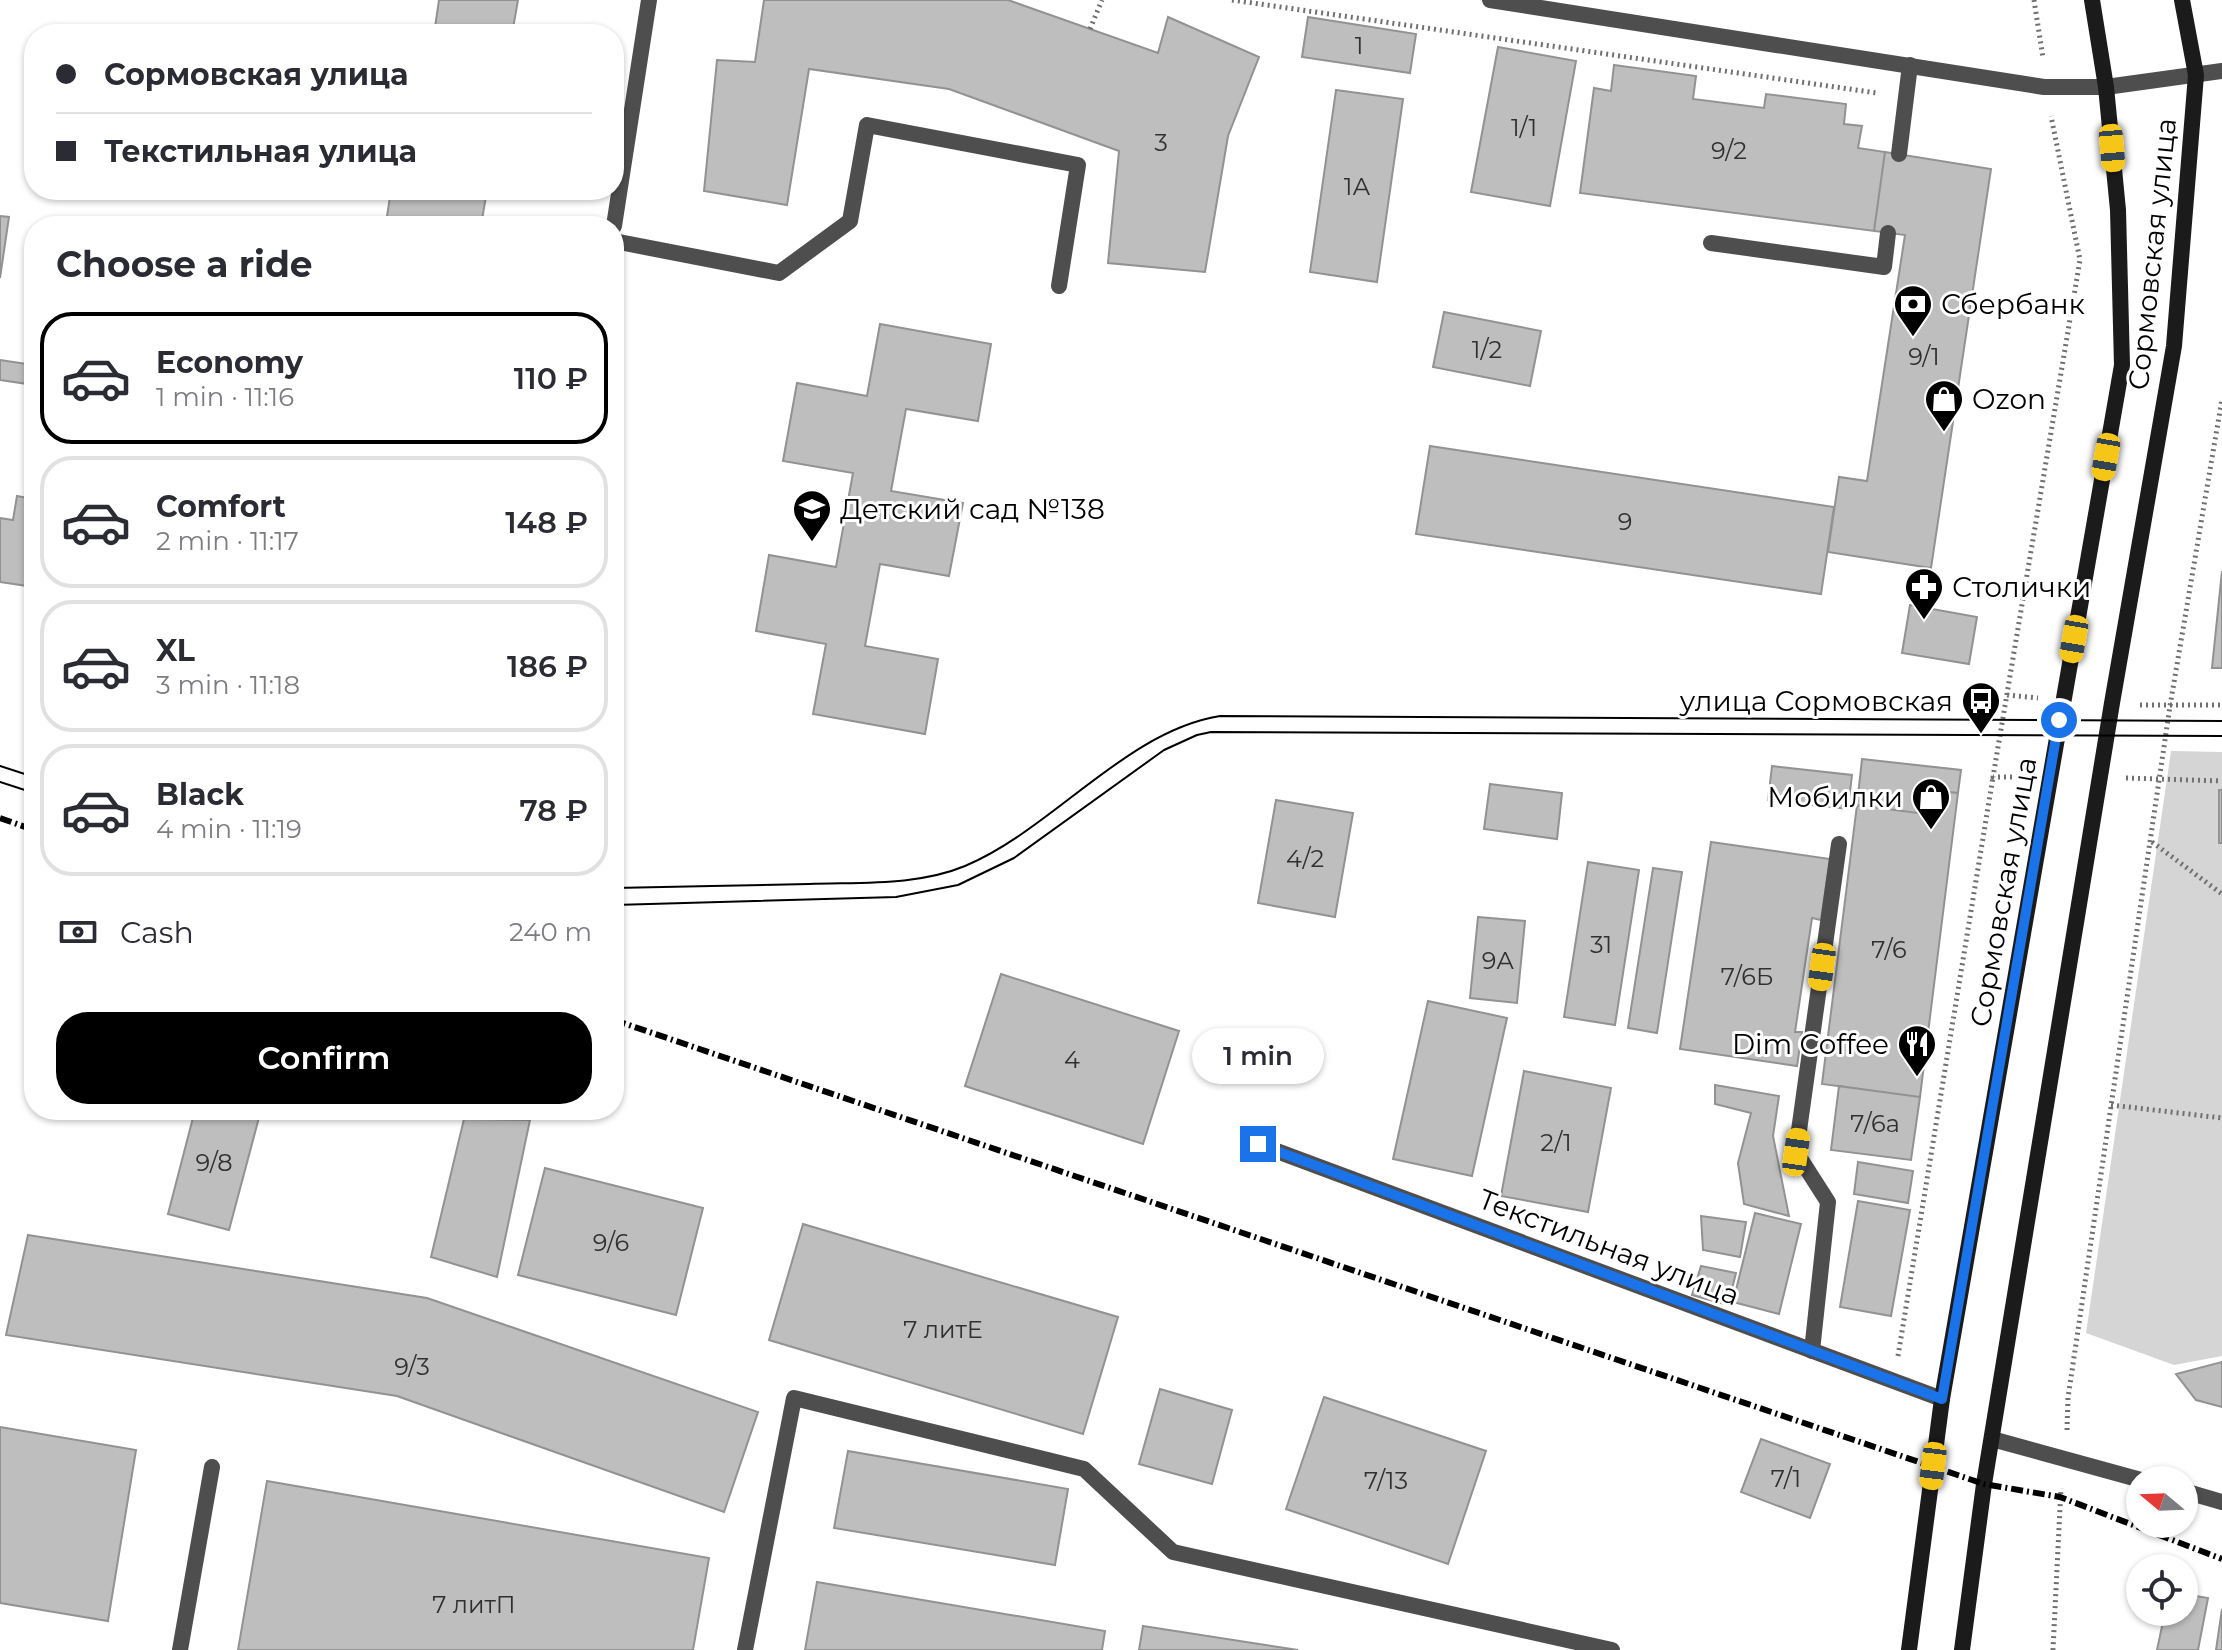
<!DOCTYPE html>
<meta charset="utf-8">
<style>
:root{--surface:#fff;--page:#f7f7f7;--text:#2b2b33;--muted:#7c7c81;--line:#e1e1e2;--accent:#000}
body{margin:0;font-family:Montserrat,sans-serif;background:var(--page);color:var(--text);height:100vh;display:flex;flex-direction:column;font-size:30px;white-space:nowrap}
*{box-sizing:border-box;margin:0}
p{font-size:26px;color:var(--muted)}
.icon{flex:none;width:44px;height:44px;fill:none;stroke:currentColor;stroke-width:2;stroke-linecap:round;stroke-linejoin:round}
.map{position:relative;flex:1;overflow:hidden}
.panel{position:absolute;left:24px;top:216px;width:600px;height:904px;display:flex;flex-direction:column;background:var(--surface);border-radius:32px;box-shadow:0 2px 6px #0004}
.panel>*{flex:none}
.top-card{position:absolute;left:24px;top:24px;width:600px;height:176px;border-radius:32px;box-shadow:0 2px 6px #0004;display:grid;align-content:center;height:176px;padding:0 32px;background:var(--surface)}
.needle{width:52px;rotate:289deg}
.fabs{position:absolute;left:2126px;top:1466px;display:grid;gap:16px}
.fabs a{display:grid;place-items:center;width:72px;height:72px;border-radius:50%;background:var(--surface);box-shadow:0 2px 6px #0004;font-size:40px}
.end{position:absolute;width:36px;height:36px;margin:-18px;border:10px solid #1a73e8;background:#fff;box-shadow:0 0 0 4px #fff}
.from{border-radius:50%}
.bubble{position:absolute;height:56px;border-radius:28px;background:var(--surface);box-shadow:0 2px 6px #0004;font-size:26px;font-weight:600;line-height:56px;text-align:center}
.car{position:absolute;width:24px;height:48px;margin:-24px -12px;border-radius:10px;box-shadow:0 0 6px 2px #0007;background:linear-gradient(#f5c518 24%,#345 0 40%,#f5c518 0 76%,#345 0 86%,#f5c518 0)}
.top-card b{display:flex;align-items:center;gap:28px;height:76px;font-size:30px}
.top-card b+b{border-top:2px solid var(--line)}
.top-card i{width:20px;height:20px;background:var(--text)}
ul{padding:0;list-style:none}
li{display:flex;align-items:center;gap:24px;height:132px;margin:0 16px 12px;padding:0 16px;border:4px solid var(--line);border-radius:32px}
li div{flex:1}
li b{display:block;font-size:30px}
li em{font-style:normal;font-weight:600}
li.current{border-color:var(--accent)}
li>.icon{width:72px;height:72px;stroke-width:1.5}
h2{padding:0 32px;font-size:36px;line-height:96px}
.pay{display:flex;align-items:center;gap:20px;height:88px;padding:0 32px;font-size:30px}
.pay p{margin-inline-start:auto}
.primary-button{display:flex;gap:16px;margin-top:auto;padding:16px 32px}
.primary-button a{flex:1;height:92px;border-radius:32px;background:var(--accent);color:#fff;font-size:32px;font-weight:600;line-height:92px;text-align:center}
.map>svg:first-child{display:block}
.green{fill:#d5d5d5}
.building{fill:#bebebe;stroke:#929292;stroke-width:2}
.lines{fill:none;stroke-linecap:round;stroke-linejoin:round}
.path{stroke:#707070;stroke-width:5;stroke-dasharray:2 4;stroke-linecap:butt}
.lane{stroke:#4e4e4e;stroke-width:16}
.street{stroke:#4e4e4e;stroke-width:16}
.secondary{stroke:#1b1b1b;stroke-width:16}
.tram{stroke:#000;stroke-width:2}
.rail{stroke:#000;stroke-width:6;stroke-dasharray:12 4 2 4;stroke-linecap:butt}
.route{stroke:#1a73e8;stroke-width:10}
.labels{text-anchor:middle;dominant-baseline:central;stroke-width:6;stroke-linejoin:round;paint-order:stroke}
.number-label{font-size:24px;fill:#303030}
.street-label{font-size:28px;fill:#000;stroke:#fff}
.poi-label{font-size:28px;fill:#000;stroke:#fff;text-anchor:start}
</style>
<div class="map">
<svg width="2222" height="1650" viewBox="0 0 2222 1650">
<rect width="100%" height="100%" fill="#fff"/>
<!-- green -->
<path class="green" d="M 2171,751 L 2222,752 L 2222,1356 L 2174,1365 L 2086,1333 Z"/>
<!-- building -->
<path class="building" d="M 439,0 L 518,0 L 512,34 L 434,34 Z
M 764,0 L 1008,0 L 1158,53 L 1168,17 L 1259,57 L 1228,136 L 1205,272 L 1108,263 L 1119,151 L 949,89 L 809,69 L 787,205 L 704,191 L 717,60 L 755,62 Z
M 1308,17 L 1416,34 L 1410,73 L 1302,57 Z
M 1498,47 L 1576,61 L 1550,206 L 1471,192 Z
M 1614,65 L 1696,76 L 1693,99 L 1764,108 L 1766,94 L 1846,104 L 1844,124 L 1862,126 L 1858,148 L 1885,152 L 1874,231 L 1580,193 L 1594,88 L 1611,91 Z
M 1336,90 L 1403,99 L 1377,282 L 1310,272 Z
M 1885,152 L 1991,169 L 1931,568 L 1828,552 L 1839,477 L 1867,481 L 1905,235 L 1874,231 Z
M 391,190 L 487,190 L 481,226 L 403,226 L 386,223 Z
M 0,216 L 9,217 L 0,278 Z
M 1444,312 L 1541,331 L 1530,386 L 1433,367 Z
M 880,324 L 991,344 L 978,421 L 906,409 L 891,491 L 963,503 L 949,576 L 880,564 L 865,646 L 938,659 L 925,734 L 813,714 L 826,644 L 756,631 L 769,555 L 836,567 L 853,473 L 783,461 L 797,383 L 867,396 Z
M 0,360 L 34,365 L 34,385 L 0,380 Z
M 1430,446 L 1834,507 L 1821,594 L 1416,534 Z
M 17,496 L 34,499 L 34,587 L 0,582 L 0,518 L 13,520 Z
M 2222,571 L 2222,668 L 2212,668 Z
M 1910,605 L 1977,617 L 1969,664 L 1902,653 Z
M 1862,759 L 1961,770 L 1958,793 L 1929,790 L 1925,814 L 1857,805 Z
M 1772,766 L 1852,775 L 1848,809 L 1768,800 Z
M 1490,784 L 1562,793 L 1557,839 L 1484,829 Z
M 1929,790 L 1958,793 L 1920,1097 L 1822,1084 L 1857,805 L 1925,814 Z
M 2219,790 L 2222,790 L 2222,843 L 2219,843 Z
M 1276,800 L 1353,813 L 1335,917 L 1258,903 Z
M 1711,842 L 1830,859 L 1821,920 L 1812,918 L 1795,1032 L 1802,1032 L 1797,1066 L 1680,1049 Z
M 1588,862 L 1639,870 L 1615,1025 L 1564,1017 Z
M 1653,868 L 1682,872 L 1657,1033 L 1628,1028 Z
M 1478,917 L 1525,921 L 1517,1003 L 1470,998 Z
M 1001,974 L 1179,1031 L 1143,1144 L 965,1086 Z
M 1428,1001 L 1507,1018 L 1472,1176 L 1393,1159 Z
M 1524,1071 L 1611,1088 L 1588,1212 L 1501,1196 Z
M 1715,1085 L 1779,1096 L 1773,1136 L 1789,1216 L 1744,1204 L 1738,1163 L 1751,1113 L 1715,1104 Z
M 1839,1086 L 1920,1097 L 1911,1160 L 1831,1150 Z
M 195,1110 L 261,1110 L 229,1230 L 168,1214 Z
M 464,1119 L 530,1120 L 497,1277 L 431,1257 Z
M 1858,1162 L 1913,1171 L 1908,1203 L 1854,1194 Z
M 545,1168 L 703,1208 L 676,1315 L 518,1275 Z
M 1858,1201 L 1910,1210 L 1891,1316 L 1840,1307 Z
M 1755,1213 L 1801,1224 L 1779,1314 L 1733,1302 Z
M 1701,1216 L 1746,1222 L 1740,1257 L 1703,1250 Z
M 803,1224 L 1118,1317 L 1083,1434 L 769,1340 Z
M 28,1235 L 427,1298 L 758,1412 L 724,1512 L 397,1396 L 6,1335 Z
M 1701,1266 L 1736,1273 L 1728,1305 L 1692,1295 Z
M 2222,1362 L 2222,1407 L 2196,1400 L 2176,1374 Z
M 1160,1389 L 1232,1410 L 1212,1484 L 1139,1464 Z
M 1324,1397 L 1486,1451 L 1448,1564 L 1286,1509 Z
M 0,1427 L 136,1450 L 108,1621 L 0,1603 Z
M 1761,1439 L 1830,1464 L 1810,1518 L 1741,1492 Z
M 848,1451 L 1068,1489 L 1055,1565 L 834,1528 Z
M 267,1481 L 709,1558 L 693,1650 L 238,1650 Z
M 817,1582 L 1105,1631 L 1102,1650 L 805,1650 Z
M 2184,1594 L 2208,1598 L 2198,1650 L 2157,1650 L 2165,1612 L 2184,1612 Z
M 2222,1609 L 2222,1650 L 2216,1650 Z
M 1143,1626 L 1298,1650 L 1139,1650 Z"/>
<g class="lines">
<!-- path -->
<path class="path" d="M 1232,0 L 1877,93
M 2034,0 L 2043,58
M 1090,29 L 1102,0
M 2007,695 L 2038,698
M 2140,705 L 2222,705
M 2024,777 L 1993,777 L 2080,260 L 2051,116
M 2126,778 L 2222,781
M 2152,842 L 2222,894
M 2111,1105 L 2222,1118
M 1898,1356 L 1993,777
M 2067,1430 L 2068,1398 L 2170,706 L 2222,399
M 2053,1650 L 2061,1488"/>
<!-- lane -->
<path class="lane" d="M 1899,154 L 1910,65
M 614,241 L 779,273 L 850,221 L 867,125 L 1078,165 L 1059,286
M 1711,243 L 1884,267 L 1888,233
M 1812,1351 L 1828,1202 L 1796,1152 L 1839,844
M 180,1650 L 212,1467
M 745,1650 L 794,1398 L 1084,1469 L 1173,1552 L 1612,1650"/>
<!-- street -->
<path class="street" d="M 1490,0 L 2044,87 L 2106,87 L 2222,71
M 614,226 L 649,0
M 1258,1144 L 1942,1399
M 1992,1439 L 2141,1480
M 2184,1491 L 2222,1502"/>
<!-- secondary -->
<path class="secondary" d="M 1909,1650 L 1942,1399 L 2122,365 L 2118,210 L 2106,87 L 2092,0
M 1962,1650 L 1984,1484 L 2112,703 L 2174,346 L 2196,75 L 2182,0"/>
<!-- tram -->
<path class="tram" d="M 0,766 L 34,777
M 0,782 L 34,793
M 614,888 C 679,887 744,885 809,884 C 860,882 917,886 965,866 C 1053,829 1126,731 1220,716 L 2222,721
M 614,905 L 896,897 L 958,885 L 1014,858 L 1164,750 L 1197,735 L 1211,732 L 2222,736"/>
<!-- rail -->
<path class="rail" d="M 0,818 L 34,830
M 614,1020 L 1984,1484 L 2060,1497 L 2222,1559"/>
</g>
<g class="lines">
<!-- route -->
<path class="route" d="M 1258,1144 L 1942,1399 L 2059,720"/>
</g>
<!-- icons -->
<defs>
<g id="bank-pin" transform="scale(2)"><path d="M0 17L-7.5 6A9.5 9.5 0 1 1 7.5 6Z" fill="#000" stroke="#fff"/><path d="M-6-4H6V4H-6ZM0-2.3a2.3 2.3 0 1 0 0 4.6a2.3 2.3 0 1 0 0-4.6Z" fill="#fff"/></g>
<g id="shop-pin" transform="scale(2)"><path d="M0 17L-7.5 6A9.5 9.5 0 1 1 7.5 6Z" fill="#000" stroke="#fff"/><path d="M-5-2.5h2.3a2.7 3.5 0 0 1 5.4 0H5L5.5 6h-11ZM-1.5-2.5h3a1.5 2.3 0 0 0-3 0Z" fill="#fff"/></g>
<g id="school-pin" transform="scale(2)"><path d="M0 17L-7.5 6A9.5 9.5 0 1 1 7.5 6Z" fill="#000" stroke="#fff"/><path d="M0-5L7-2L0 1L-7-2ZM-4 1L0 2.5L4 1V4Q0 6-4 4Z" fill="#fff"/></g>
<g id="pharmacy-pin" transform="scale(2)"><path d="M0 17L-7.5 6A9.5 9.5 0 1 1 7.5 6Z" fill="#000" stroke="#fff"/><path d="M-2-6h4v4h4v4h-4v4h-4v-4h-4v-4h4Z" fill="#fff"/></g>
<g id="bus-pin" transform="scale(2)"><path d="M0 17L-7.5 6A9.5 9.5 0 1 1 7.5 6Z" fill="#000" stroke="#fff"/><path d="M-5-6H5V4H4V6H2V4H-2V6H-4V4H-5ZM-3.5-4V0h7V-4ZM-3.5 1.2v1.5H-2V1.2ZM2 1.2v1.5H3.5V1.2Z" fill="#fff"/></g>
<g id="restaurant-pin" transform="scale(2)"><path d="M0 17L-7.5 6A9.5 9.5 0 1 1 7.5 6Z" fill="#000" stroke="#fff"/><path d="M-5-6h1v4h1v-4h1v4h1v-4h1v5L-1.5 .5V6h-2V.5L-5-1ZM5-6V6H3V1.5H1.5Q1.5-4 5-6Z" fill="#fff"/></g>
</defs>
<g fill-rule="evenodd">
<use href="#bank-pin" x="1913" y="304"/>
<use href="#shop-pin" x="1944" y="399"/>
<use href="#school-pin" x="812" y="509"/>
<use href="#pharmacy-pin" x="1924" y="587"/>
<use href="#bus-pin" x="1981" y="701"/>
<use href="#shop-pin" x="1931" y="797"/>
<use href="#restaurant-pin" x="1917" y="1044"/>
</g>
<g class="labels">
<!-- number labels -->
<g class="number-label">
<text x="1359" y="45">1</text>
<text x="1524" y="127">1/1</text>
<text x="1161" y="142">3</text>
<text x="1729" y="150">9/2</text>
<text x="1357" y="186">1А</text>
<text x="1487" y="349">1/2</text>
<text x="1924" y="356">9/1</text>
<text x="1625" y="521">9</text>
<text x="1305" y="858">4/2</text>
<text x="1601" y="944">31</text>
<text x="1889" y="949">7/6</text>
<text x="1498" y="960">9А</text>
<text x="1747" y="976">7/6Б</text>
<text x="1072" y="1059">4</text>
<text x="1875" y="1123">7/6а</text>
<text x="1556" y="1142">2/1</text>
<text x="214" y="1162">9/8</text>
<text x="611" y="1242">9/6</text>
<text x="943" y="1329">7 литЕ</text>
<text x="412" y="1366">9/3</text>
<text x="1786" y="1478">7/1</text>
<text x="1386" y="1480">7/13</text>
<text x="474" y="1604">7 литП</text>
</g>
<!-- street labels -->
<g class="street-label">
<text transform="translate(2152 254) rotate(-84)">Сормовская улица</text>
<text transform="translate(2003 892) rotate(-80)">Сормовская улица</text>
<text transform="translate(1609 1247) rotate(21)">Текстильная улица</text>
</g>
<!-- poi labels -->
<g class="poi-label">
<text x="1941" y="304">Сбербанк</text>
<text x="1972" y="399">Ozon</text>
<text x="840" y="509">Детский сад №138</text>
<text x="1952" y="587">Столички</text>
<text x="1953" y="701" text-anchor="end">улица Сормовская</text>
<text x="1903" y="797" text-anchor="end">Мобилки</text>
<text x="1889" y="1044" text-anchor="end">Dim Coffee</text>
</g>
</g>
</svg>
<div class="fabs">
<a><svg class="needle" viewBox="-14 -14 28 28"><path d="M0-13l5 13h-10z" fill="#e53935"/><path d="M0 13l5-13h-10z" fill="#7c7c81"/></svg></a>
<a><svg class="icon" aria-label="locate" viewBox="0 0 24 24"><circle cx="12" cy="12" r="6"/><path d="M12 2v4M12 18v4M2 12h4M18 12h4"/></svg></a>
</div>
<i class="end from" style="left:2059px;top:720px"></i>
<i class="end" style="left:1258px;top:1144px"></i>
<div class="bubble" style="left:1192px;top:1028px;width:132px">1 min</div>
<i class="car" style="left:2112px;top:148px;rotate:175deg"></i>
<i class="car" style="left:2106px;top:457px;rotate:190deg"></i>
<i class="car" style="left:2074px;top:639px;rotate:190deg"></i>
<i class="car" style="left:1822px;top:967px;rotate:188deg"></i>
<i class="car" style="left:1796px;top:1152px;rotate:8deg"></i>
<i class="car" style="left:1933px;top:1466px;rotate:187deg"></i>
<div class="top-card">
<b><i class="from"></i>Сормовская улица</b>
<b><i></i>Текстильная улица</b>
</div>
<section class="panel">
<h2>Choose a ride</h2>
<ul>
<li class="current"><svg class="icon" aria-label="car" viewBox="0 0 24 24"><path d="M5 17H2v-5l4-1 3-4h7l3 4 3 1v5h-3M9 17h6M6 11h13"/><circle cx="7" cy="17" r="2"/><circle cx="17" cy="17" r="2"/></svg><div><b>Economy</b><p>1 min · 11:16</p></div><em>110 ₽</em></li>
<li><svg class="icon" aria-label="car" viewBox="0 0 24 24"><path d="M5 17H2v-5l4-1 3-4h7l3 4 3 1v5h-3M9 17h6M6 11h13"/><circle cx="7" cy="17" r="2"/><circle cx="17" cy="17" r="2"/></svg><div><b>Comfort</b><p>2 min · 11:17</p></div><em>148 ₽</em></li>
<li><svg class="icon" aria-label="car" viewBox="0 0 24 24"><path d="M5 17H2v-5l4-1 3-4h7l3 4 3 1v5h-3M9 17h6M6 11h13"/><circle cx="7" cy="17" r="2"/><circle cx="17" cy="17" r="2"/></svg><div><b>XL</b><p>3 min · 11:18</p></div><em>186 ₽</em></li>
<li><svg class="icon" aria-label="car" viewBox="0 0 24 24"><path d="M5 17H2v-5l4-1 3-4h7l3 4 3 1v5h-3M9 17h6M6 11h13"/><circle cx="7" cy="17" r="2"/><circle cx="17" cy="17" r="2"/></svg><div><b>Black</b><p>4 min · 11:19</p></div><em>78 ₽</em></li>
</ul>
<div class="pay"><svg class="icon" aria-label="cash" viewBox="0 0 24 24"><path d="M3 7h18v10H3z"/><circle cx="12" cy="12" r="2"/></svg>Cash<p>240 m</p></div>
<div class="primary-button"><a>Confirm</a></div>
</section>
</div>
